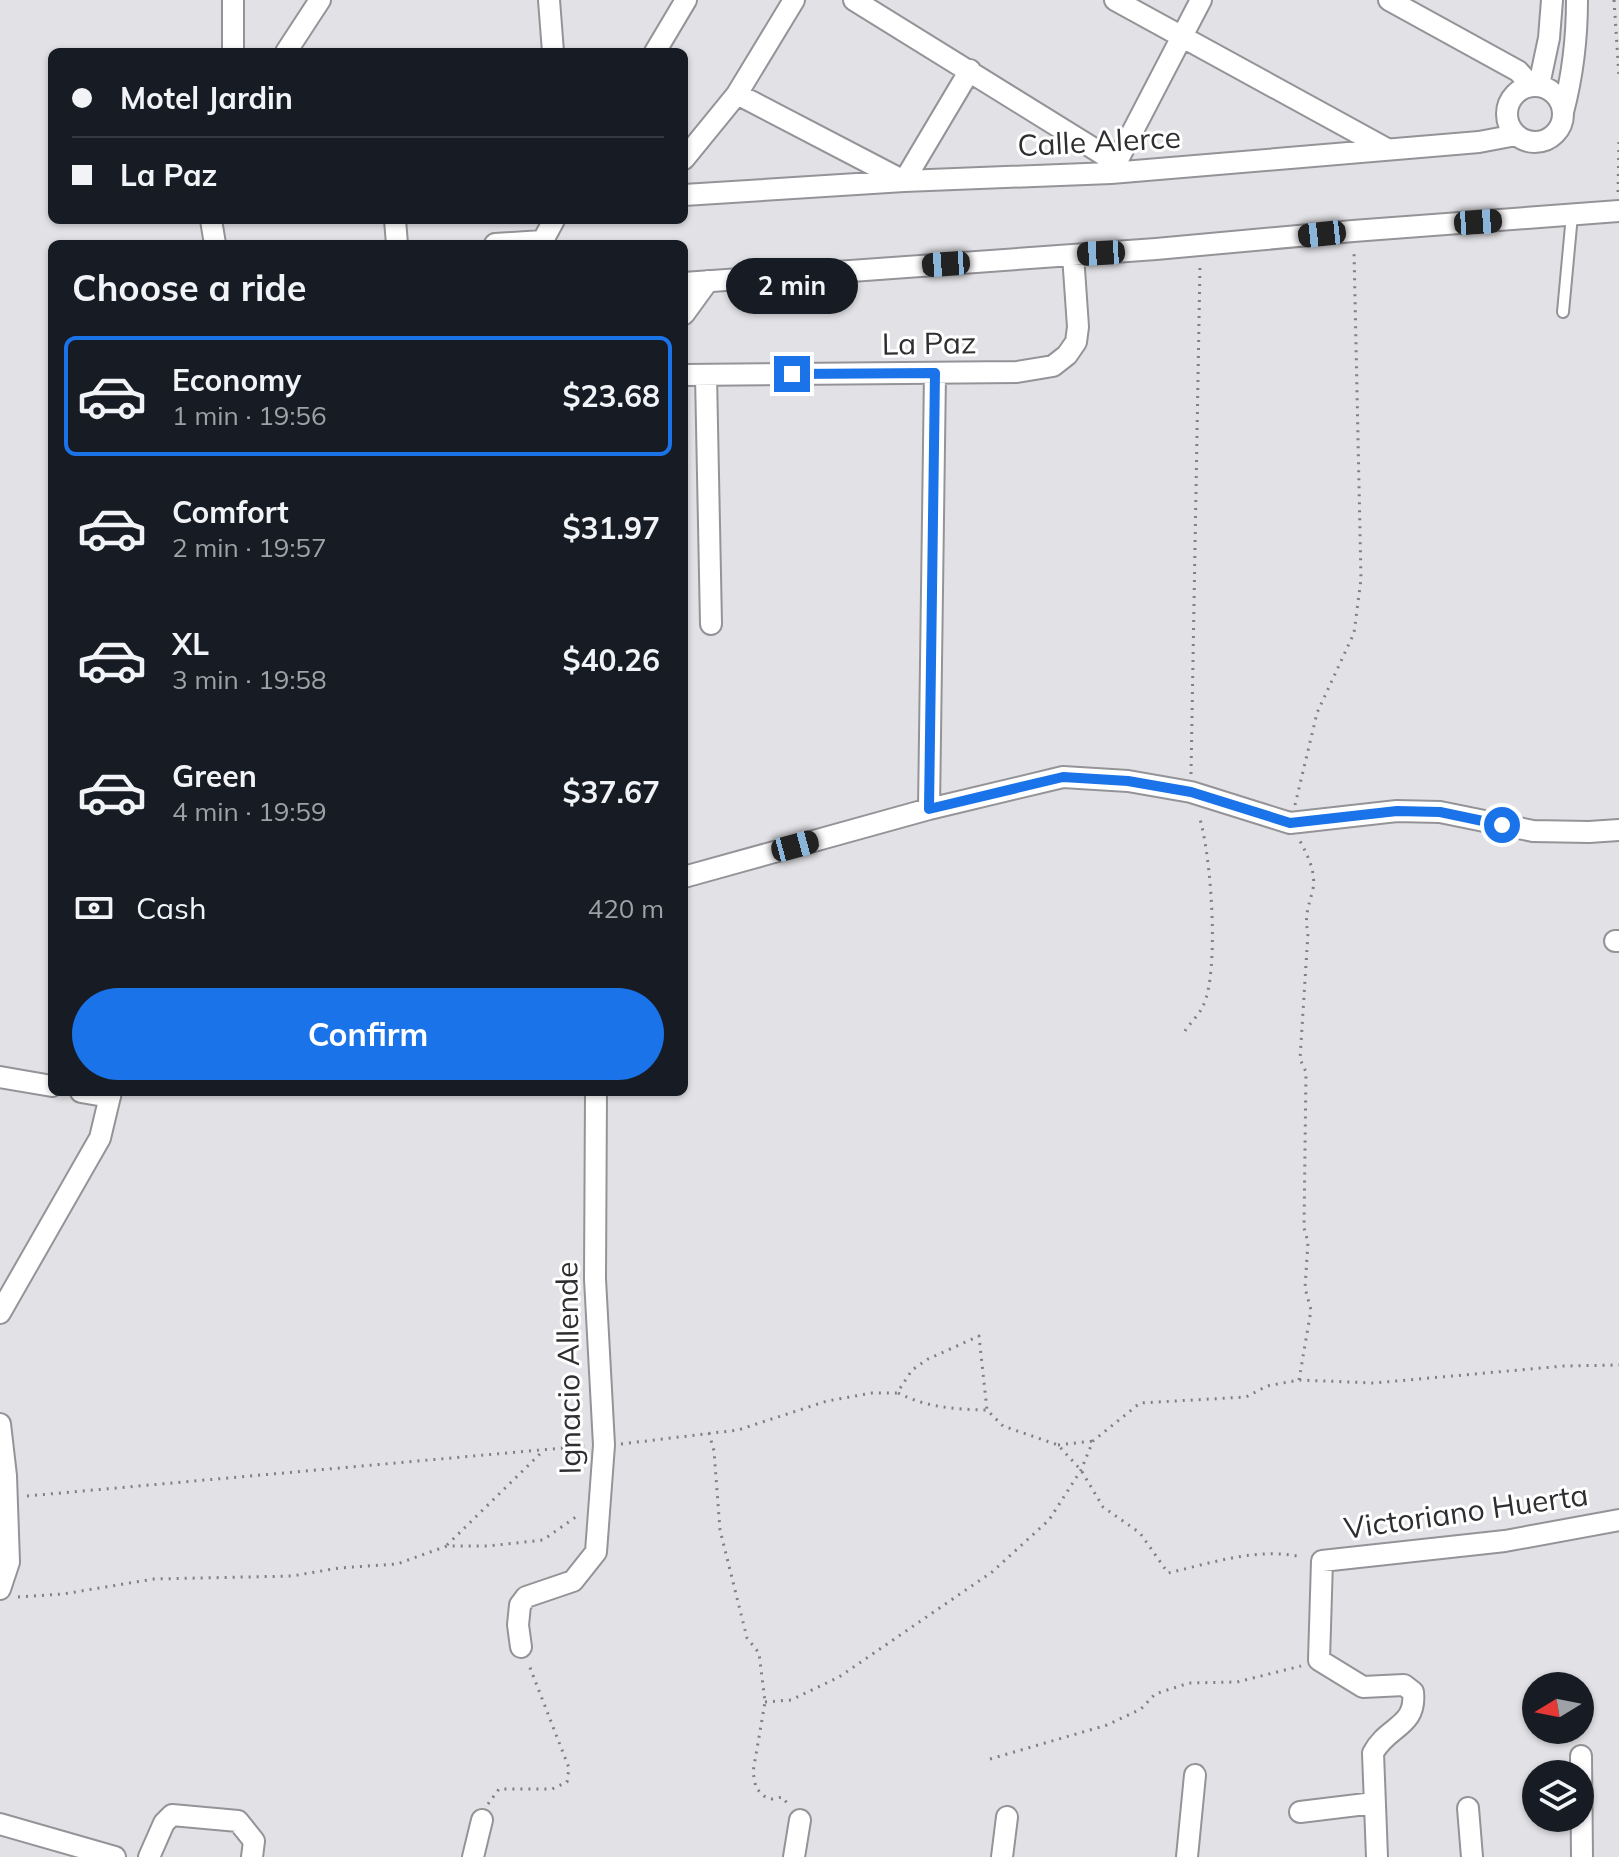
<!DOCTYPE html>
<meta charset="utf-8">
<style>
:root{--surface:#171b24;--page:#242831;--text:#f1f3f6;--muted:#9ea1a6;--line:#363941;--accent:#1a73e8}
body{margin:0;font-family:Mulish,sans-serif;background:var(--page);color:var(--text);height:100vh;display:flex;flex-direction:column;font-size:30px;white-space:nowrap}
*{box-sizing:border-box;margin:0}
p{font-size:26px;color:var(--muted)}
.icon{flex:none;width:44px;height:44px;fill:none;stroke:currentColor;stroke-width:2;stroke-linecap:round;stroke-linejoin:round}
.map{position:relative;flex:1;overflow:hidden}
.drawer{position:absolute;left:48px;top:240px;width:640px;height:856px;display:flex;flex-direction:column;background:var(--surface);border-radius:12px;box-shadow:0 2px 6px #0004}
.drawer>*{flex:none}
.banner{position:absolute;left:48px;top:48px;width:640px;height:176px;border-radius:12px;box-shadow:0 2px 6px #0004;display:grid;align-content:center;height:176px;padding:0 24px;background:var(--surface)}
.needle{width:52px;rotate:260deg}
.controls{position:absolute;left:1522px;top:1672px;display:grid;gap:16px}
.controls a{display:grid;place-items:center;width:72px;height:72px;border-radius:50%;background:var(--surface);box-shadow:0 2px 6px #0004;font-size:40px}
.end{position:absolute;width:36px;height:36px;margin:-18px;border:10px solid #1a73e8;background:#fff;box-shadow:0 0 0 4px #fff}
.from{border-radius:50%}
.bubble{position:absolute;height:56px;border-radius:28px;background:var(--surface);box-shadow:0 2px 6px #0004;font-size:26px;font-weight:700;line-height:56px;text-align:center}
.car{position:absolute;width:24px;height:48px;margin:-24px -12px;border-radius:10px;box-shadow:0 0 6px 2px #0007;background:linear-gradient(#222 24%,#8ab4d8 0 40%,#222 0 76%,#8ab4d8 0 86%,#222 0)}
.banner b{display:flex;align-items:center;gap:28px;height:76px;font-size:30px}
.banner b+b{border-top:2px solid var(--line)}
.banner i{width:20px;height:20px;background:var(--text)}
ul{padding:0;list-style:none}
li{display:flex;align-items:center;gap:24px;height:120px;margin:0 16px 12px;padding:0 8px;border:4px solid transparent;border-radius:12px}
li div{flex:1}
li b{display:block;font-size:30px}
li em{font-style:normal;font-weight:700}
li.selected{border-color:var(--accent)}
li>.icon{width:72px;height:72px;stroke-width:1.5}
h2{padding:0 24px;font-size:36px;line-height:96px}
.pay{display:flex;align-items:center;gap:20px;height:88px;padding:0 24px;font-size:30px}
.pay p{margin-inline-start:auto}
.cta{display:flex;gap:16px;margin-top:auto;padding:16px 24px}
.cta a{flex:1;height:92px;border-radius:48px;background:var(--accent);color:#fff;font-size:32px;font-weight:700;line-height:92px;text-align:center}
.map>svg:first-child{display:block}
.lines{fill:none;stroke-linecap:round;stroke-linejoin:round}
.lane-casing{stroke:#949498;stroke-width:14}
.street-casing{stroke:#949498;stroke-width:24}
.path{stroke:#808083;stroke-width:3;stroke-dasharray:2 6;stroke-linecap:butt}
.lane{stroke:#fff;stroke-width:10}
.street{stroke:#fff;stroke-width:20}
.route{stroke:#1a73e8;stroke-width:10}
.labels{text-anchor:middle;dominant-baseline:central;stroke-width:6;stroke-linejoin:round;paint-order:stroke}
.street-label{font-size:30px;fill:#2e2e30;stroke:#fff}
</style>
<div class="map">
<svg width="1619" height="1857" viewBox="0 0 1619 1857">
<rect width="100%" height="100%" fill="#e2e2e6"/>
<g class="lines">
<!-- lane casing -->
<g class="lane-casing">
<path id="lane" d="M 1563,312 L 1572,215"/>
</g>
<!-- street casing -->
<g class="street-casing">
<path id="street" d="M 233,0 L 233,52
M 549,0 L 553,52
M 854,0 L 1117,163
M 1115,0 L 1387,149
M 1389,0 L 1518,71 L 1532,86
M 286,52 L 320,0
M 655,52 L 686,0
M 1539,85 L 1549,38 L 1552,0
M1507 114a28 28 0 1 1 56 0a28 28 0 1 1-56 0Z
M 737,94 L 904,181 L 970,70
M 1563,112 C 1573,74 1577,39 1577,0
M 684,159 L 737,94 L 794,0
M 1111,173 L 1201,0
M 684,195 L 904,181 L 1111,173 L 1479,142 L 1516,135
M 211,220 L 215,244
M 395,220 L 397,244
M 495,244 L 542,241
M 541,244 L 554,220
M 684,283 L 1156,249 L 1353,231 L 1619,211
M 684,314 L 708,281
M 684,375 L 1017,372 L 1053,366 L 1067,355 L 1076,342 L 1078,327 L 1073,255
M 706,375 L 711,624
M 929,809 L 935,373
M 684,877 L 929,809 L 1063,777 L 1128,781 L 1191,792 L 1290,823 L 1397,811 L 1440,812 L 1533,831 L 1589,832 L 1619,830
M 1615,941 L 1619,941
M 0,1077 L 52,1086
M 81,1092 L 110,1097
M 0,1313 L 100,1138 L 111,1092
M 0,1424 L 6,1476 L 9,1562 L 0,1589
M 521,1647 L 518,1625 L 520,1605 L 526,1597 L 573,1581 L 596,1552 L 604,1445 L 595,1279 L 596,1092
M 1581,1756 L 1582,1857
M 1468,1808 L 1472,1857
M 1300,1812 L 1374,1803
M 0,1824 L 115,1857
M 149,1857 L 164,1823 L 172,1815 L 238,1821 L 254,1841 L 252,1857
M 473,1857 L 482,1820
M 794,1857 L 800,1820
M 1002,1857 L 1007,1817
M 1187,1857 L 1195,1775
M 1377,1857 L 1373,1753 C 1387,1726 1417,1727 1413,1692 L 1404,1685 L 1363,1687 L 1319,1660 L 1322,1561 L 1505,1541 L 1619,1520"/>
</g>
<!-- path -->
<path class="path" d="M 1614,0 L 1619,77
M 1618,192 L 1619,142
M 1191,774 L 1200,265
M 1295,805 L 1317,713 L 1354,633 L 1361,579 L 1354,251
M 1185,1031 C 1190,1023 1199,1015 1203,1006 C 1220,972 1211,852 1199,816
M 1299,1380 L 1311,1310 L 1305,1288 L 1308,1242 L 1304,1228 L 1306,1072 L 1300,1059 L 1308,933 C 1304,915 1309,906 1313,889 C 1316,872 1308,856 1300,841
M 898,1393 C 929,1408 953,1409 987,1410
M 709,1433 L 714,1451 L 720,1530 L 747,1638 L 759,1653 L 765,1702 L 753,1772 L 756,1788 L 764,1796 L 772,1799 L 782,1797 L 788,1804
M 621,1444 L 738,1430 L 827,1401 L 872,1393 L 897,1393 L 912,1370 L 928,1359 L 979,1336 L 987,1410 L 1003,1426 L 1058,1445 L 1081,1470 L 1103,1507 L 1140,1533 L 1168,1573 C 1211,1563 1258,1547 1302,1557
M 1058,1445 L 1093,1441
M 27,1496 L 585,1446
M 447,1545 L 544,1450
M 18,1597 L 63,1594 L 154,1579 L 292,1576 L 339,1568 L 397,1564 L 447,1546 L 488,1546 L 543,1540 L 580,1514
M 765,1702 L 791,1700 L 839,1677 L 992,1572 L 1049,1520 L 1081,1470 L 1093,1441 L 1140,1403 L 1246,1397 L 1267,1386 L 1299,1380 L 1374,1383 L 1564,1366 L 1619,1365
M 990,1759 L 1107,1725 L 1141,1709 L 1155,1694 L 1189,1683 L 1237,1682 L 1301,1666
M 488,1804 L 499,1789 L 552,1789 L 567,1782 L 569,1768 L 529,1665"/>
<!-- lane -->
<use href="#lane" class="lane"/>
<!-- street -->
<use href="#street" class="street"/>
</g>
<g class="lines">
<!-- route -->
<path class="route" d="M 792,374 L 935,373 L 929,809 L 1063,777 L 1128,781 L 1191,792 L 1290,823 L 1397,811 L 1440,812 L 1502,825"/>
</g>
<g class="labels">
<!-- street labels -->
<g class="street-label">
<text transform="translate(1099 141) rotate(-3)">Calle Alerce</text>
<text transform="translate(929 343) rotate(-1)">La Paz</text>
<text transform="translate(568 1368) rotate(-91)">Ignacio Allende</text>
<text transform="translate(1466 1511) rotate(-8)">Victoriano Huerta</text>
</g>
</g>
</svg>
<div class="controls">
<a><svg class="needle" viewBox="-14 -14 28 28"><path d="M0-13l5 13h-10z" fill="#e53935"/><path d="M0 13l5-13h-10z" fill="#9ea1a6"/></svg></a>
<a><svg class="icon" aria-label="layers" viewBox="0 0 24 24"><path d="M12 4l9 5-9 5-9-5zM3 14l9 5 9-5"/></svg></a>
</div>
<i class="end from" style="left:1502px;top:825px"></i>
<i class="end" style="left:792px;top:374px"></i>
<div class="bubble" style="left:726px;top:258px;width:132px">2 min</div>
<i class="car" style="left:1478px;top:222px;rotate:86deg"></i>
<i class="car" style="left:1322px;top:234px;rotate:264deg"></i>
<i class="car" style="left:1101px;top:253px;rotate:267deg"></i>
<i class="car" style="left:946px;top:264px;rotate:266deg"></i>
<i class="car" style="left:795px;top:846px;rotate:75deg"></i>
<div class="banner">
<b><i class="from"></i>Motel Jardin</b>
<b><i></i>La Paz</b>
</div>
<section class="drawer">
<h2>Choose a ride</h2>
<ul>
<li class="selected"><svg class="icon" aria-label="car" viewBox="0 0 24 24"><path d="M5 17H2v-5l4-1 3-4h7l3 4 3 1v5h-3M9 17h6M6 11h13"/><circle cx="7" cy="17" r="2"/><circle cx="17" cy="17" r="2"/></svg><div><b>Economy</b><p>1 min · 19:56</p></div><em>$23.68</em></li>
<li><svg class="icon" aria-label="car" viewBox="0 0 24 24"><path d="M5 17H2v-5l4-1 3-4h7l3 4 3 1v5h-3M9 17h6M6 11h13"/><circle cx="7" cy="17" r="2"/><circle cx="17" cy="17" r="2"/></svg><div><b>Comfort</b><p>2 min · 19:57</p></div><em>$31.97</em></li>
<li><svg class="icon" aria-label="car" viewBox="0 0 24 24"><path d="M5 17H2v-5l4-1 3-4h7l3 4 3 1v5h-3M9 17h6M6 11h13"/><circle cx="7" cy="17" r="2"/><circle cx="17" cy="17" r="2"/></svg><div><b>XL</b><p>3 min · 19:58</p></div><em>$40.26</em></li>
<li><svg class="icon" aria-label="car" viewBox="0 0 24 24"><path d="M5 17H2v-5l4-1 3-4h7l3 4 3 1v5h-3M9 17h6M6 11h13"/><circle cx="7" cy="17" r="2"/><circle cx="17" cy="17" r="2"/></svg><div><b>Green</b><p>4 min · 19:59</p></div><em>$37.67</em></li>
</ul>
<div class="pay"><svg class="icon" aria-label="cash" viewBox="0 0 24 24"><path d="M3 7h18v10H3z"/><circle cx="12" cy="12" r="2"/></svg>Cash<p>420 m</p></div>
<div class="cta"><a>Confirm</a></div>
</section>
</div>
